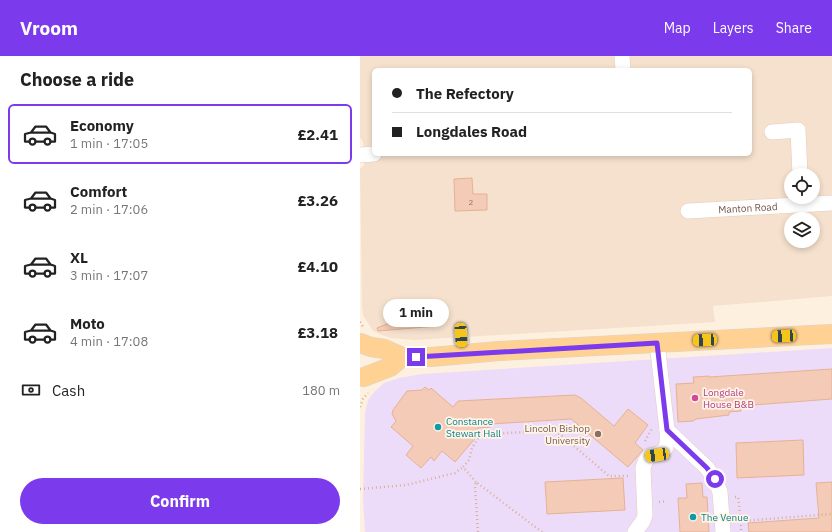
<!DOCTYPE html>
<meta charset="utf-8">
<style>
:root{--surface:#fff;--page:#f2f2f2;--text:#222;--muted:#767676;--line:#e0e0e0;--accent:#7c3aed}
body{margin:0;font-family:"IBM Plex Sans",sans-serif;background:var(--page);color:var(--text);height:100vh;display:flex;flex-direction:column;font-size:15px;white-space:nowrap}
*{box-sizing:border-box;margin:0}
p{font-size:13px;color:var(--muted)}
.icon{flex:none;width:22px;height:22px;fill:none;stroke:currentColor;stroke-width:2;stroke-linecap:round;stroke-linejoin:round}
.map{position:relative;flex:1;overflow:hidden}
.panel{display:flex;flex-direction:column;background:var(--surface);width:360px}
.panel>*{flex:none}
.hud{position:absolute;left:12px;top:12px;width:380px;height:88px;border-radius:6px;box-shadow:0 2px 6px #0003;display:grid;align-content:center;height:88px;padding:0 20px;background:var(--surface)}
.controls{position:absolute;left:424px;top:112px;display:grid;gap:8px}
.controls a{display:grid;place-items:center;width:36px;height:36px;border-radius:50%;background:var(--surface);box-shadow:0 2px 6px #0003;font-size:20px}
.end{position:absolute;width:18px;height:18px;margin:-9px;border:5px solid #7c3aed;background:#fff;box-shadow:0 0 0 2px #fff}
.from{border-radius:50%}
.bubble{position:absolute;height:28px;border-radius:14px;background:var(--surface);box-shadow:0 2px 6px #0003;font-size:13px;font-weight:800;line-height:28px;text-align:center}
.car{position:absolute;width:12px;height:24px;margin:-12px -6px;border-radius:5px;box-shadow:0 0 3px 1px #0007;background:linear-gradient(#f5c518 24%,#345 0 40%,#f5c518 0 76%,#345 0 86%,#f5c518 0)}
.hud b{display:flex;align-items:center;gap:14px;height:38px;font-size:15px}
.hud b+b{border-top:1px solid var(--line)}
.hud i{width:10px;height:10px;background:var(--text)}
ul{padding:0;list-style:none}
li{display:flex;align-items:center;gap:12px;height:60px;margin:0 8px 6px;padding:0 12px;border:2px solid transparent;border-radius:6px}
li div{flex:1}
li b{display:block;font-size:15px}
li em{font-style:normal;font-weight:800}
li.current{border-color:var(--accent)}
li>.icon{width:36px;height:36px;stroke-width:1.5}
h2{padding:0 20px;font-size:18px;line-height:48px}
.pay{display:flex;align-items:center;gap:10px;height:44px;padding:0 20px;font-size:15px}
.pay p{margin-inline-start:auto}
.primary-button{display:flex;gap:8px;margin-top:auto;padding:8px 20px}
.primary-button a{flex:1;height:46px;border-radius:24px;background:var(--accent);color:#fff;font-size:16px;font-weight:800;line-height:46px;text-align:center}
header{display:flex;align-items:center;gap:24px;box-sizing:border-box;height:56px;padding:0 20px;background:var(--accent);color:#fff}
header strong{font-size:19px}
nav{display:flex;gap:22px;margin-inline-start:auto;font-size:14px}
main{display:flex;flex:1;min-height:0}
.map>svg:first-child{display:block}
.residential{fill:#f5e1cd;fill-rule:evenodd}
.education{fill:#eddcf9}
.building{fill:#f3cbb6;stroke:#e6b195}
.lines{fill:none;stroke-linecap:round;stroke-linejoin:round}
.minor-casing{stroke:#e3cdbe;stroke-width:16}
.major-casing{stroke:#dbd3cf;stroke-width:20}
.path{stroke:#d8af99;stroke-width:2.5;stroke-dasharray:1 3;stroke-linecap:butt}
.minor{stroke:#fff;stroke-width:15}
.major{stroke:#ffd294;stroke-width:19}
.route{stroke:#7c3aed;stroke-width:5}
.hotel-dot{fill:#d1479c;stroke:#fff4e6;stroke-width:1.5}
.culture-dot{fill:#0f9aa8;stroke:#fff4e6;stroke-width:1.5}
.education-dot{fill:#8d6e63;stroke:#fff4e6;stroke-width:1.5}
.labels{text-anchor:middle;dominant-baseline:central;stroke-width:3.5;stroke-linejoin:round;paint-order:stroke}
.number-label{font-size:8px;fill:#947262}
.street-label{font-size:10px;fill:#745446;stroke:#fff4e6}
.hotel-label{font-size:10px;fill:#b23c85;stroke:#fff4e6;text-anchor:start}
.culture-label{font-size:10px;fill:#0d838f;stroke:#fff4e6;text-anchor:start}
.education-label{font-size:10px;fill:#785e54;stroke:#fff4e6;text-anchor:end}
</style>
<header>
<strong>Vroom</strong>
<nav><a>Map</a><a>Layers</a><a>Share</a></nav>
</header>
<main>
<section class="panel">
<h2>Choose a ride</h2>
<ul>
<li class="current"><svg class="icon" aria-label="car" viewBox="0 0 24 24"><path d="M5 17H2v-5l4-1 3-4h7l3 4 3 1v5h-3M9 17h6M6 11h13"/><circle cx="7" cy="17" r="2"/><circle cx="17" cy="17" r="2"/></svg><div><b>Economy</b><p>1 min · 17:05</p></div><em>£2.41</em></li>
<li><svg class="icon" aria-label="car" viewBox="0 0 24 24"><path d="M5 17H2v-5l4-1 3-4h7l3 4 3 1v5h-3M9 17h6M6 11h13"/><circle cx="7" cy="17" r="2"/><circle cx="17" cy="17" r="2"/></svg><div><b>Comfort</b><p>2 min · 17:06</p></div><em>£3.26</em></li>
<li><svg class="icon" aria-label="car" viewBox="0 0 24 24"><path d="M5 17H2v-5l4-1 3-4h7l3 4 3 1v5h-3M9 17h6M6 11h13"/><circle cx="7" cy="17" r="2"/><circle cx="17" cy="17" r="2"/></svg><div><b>XL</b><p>3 min · 17:07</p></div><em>£4.10</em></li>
<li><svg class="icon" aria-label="car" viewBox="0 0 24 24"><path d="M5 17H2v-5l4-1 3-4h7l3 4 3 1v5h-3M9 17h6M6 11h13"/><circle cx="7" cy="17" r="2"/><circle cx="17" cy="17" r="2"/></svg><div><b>Moto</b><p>4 min · 17:08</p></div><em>£3.18</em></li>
</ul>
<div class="pay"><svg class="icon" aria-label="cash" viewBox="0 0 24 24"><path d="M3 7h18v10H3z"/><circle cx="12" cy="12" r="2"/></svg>Cash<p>180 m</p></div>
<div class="primary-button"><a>Confirm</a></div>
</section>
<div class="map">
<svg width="472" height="476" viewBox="0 0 472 476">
<rect width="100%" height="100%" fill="#fdf0df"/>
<!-- residential -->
<path class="residential" d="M 0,0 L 472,0 L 472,240 L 353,250 L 355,266 L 54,284 L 31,282 L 22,279 L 13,275 L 3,259 L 2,251 L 0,113 L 4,109 L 3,85 L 0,82 ZM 14,14 L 390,14 L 390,98 L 14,98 ZM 431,119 L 453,119 L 453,141 L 431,141 ZM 431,163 L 453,163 L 453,185 L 431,185 Z"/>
<!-- education -->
<path class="education" d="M 472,292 L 472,476 L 5,476 L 3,442 L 5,356 L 8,344 L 15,335 L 24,327 L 39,322 L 62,318 Z"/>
<!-- building -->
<path class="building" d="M 112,122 L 113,138 L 127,138 L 127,154 L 95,155 L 94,123 Z
M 75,249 L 77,270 L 18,275 L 17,272 Z
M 472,313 L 472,343 L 380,350 L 381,355 L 369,356 L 369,359 L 336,363 L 333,365 L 318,366 L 316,328 L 334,327 L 333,321 L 349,320 L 349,321 Z
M 65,331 L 69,334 L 71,332 L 93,351 L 98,345 L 215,339 L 221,342 L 254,370 L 268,353 L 288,369 L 275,387 L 283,394 L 268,411 L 211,363 L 131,368 L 131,371 L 118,372 L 118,379 L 95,406 L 82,395 L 74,405 L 71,401 L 61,412 L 46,399 L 53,390 L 31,371 L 36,365 L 32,358 L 33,354 L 47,335 L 62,334 Z
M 443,384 L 444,419 L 377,422 L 376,387 Z
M 263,422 L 265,454 L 187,458 L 185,426 Z
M 472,426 L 472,476 L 389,476 L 388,467 L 459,462 L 456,427 Z
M 342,427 L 343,441 L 347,441 L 349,476 L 320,476 L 318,442 L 327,442 L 326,428 Z"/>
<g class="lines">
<!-- minor casing -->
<g class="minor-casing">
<g id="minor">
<path d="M 262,0 L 263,14"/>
<path d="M 412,76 L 438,74 L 440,119"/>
<path d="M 0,99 L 14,98"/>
<path id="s1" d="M 328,155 L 472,147"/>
<path d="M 101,279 L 103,298"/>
<path d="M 297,287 L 307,374"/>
<path d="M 275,476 L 283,465 L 285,459 L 283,412 L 285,406 L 289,400 C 308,397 308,391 307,374 L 347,412 L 355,423 L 360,436 L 363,476"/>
</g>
</g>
<!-- major casing -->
<g class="major-casing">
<path id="major" d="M 0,287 L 11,291 L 24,293 L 42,301 L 71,301 L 139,295 L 472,278
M 4,321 L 30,311 L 42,301"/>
</g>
<!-- path -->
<path class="path" d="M 0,266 L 3,271
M 0,351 L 3,343 L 8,337
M 285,385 L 291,374 L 291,372
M 116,426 L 103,411 L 109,404 L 112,392 L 120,379 L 191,374 L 201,379 L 249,420 L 269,420
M 0,433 L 46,429 L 95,417 L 103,411
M 375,441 L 378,441 L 381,465 L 472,458
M 299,446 L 307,445
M 381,465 L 381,476
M 118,476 L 115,431 L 116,426 L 182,476"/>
<!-- minor -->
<use href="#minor" class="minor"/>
<!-- major -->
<use href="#major" class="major"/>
</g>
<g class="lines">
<!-- route -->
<path class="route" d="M 56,301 L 297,287 L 307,374 L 347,412 L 355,423"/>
</g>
<!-- markers -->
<circle class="hotel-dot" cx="335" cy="342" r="4"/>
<g class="culture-dot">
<circle cx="78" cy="371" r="4"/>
<circle cx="333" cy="461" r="4"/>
</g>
<circle class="education-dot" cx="238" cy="378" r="4"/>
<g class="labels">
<!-- number labels -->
<g class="number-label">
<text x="111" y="146">2</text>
</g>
<!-- street labels -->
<g class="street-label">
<text stroke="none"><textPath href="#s1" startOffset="60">Manton Road</textPath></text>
</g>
<!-- hotel labels -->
<g class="hotel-label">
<text x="343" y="336">Longdale<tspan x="343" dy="12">House B&amp;B</tspan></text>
</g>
<!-- culture labels -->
<g class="culture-label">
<text x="86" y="365">Constance<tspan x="86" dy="12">Stewart Hall</tspan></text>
<text x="341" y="461">The Venue</text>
</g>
<!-- education labels -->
<g class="education-label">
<text x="230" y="372">Lincoln Bishop<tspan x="230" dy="12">University</tspan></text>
</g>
</g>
</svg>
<div class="controls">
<a><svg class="icon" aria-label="locate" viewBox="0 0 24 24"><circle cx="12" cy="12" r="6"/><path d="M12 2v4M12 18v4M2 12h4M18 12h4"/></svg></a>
<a><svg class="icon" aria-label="layers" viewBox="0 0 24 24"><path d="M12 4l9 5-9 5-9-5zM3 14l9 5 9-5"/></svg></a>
</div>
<i class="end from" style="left:355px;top:423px"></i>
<i class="end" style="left:56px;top:301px"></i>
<div class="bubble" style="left:23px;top:243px;width:66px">1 min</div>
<i class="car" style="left:101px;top:279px;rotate:176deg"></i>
<i class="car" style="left:424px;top:280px;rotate:267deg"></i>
<i class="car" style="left:345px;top:284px;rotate:267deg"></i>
<i class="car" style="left:297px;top:399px;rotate:262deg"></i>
<div class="hud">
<b><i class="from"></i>The Refectory</b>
<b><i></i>Longdales Road</b>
</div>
</div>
</main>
